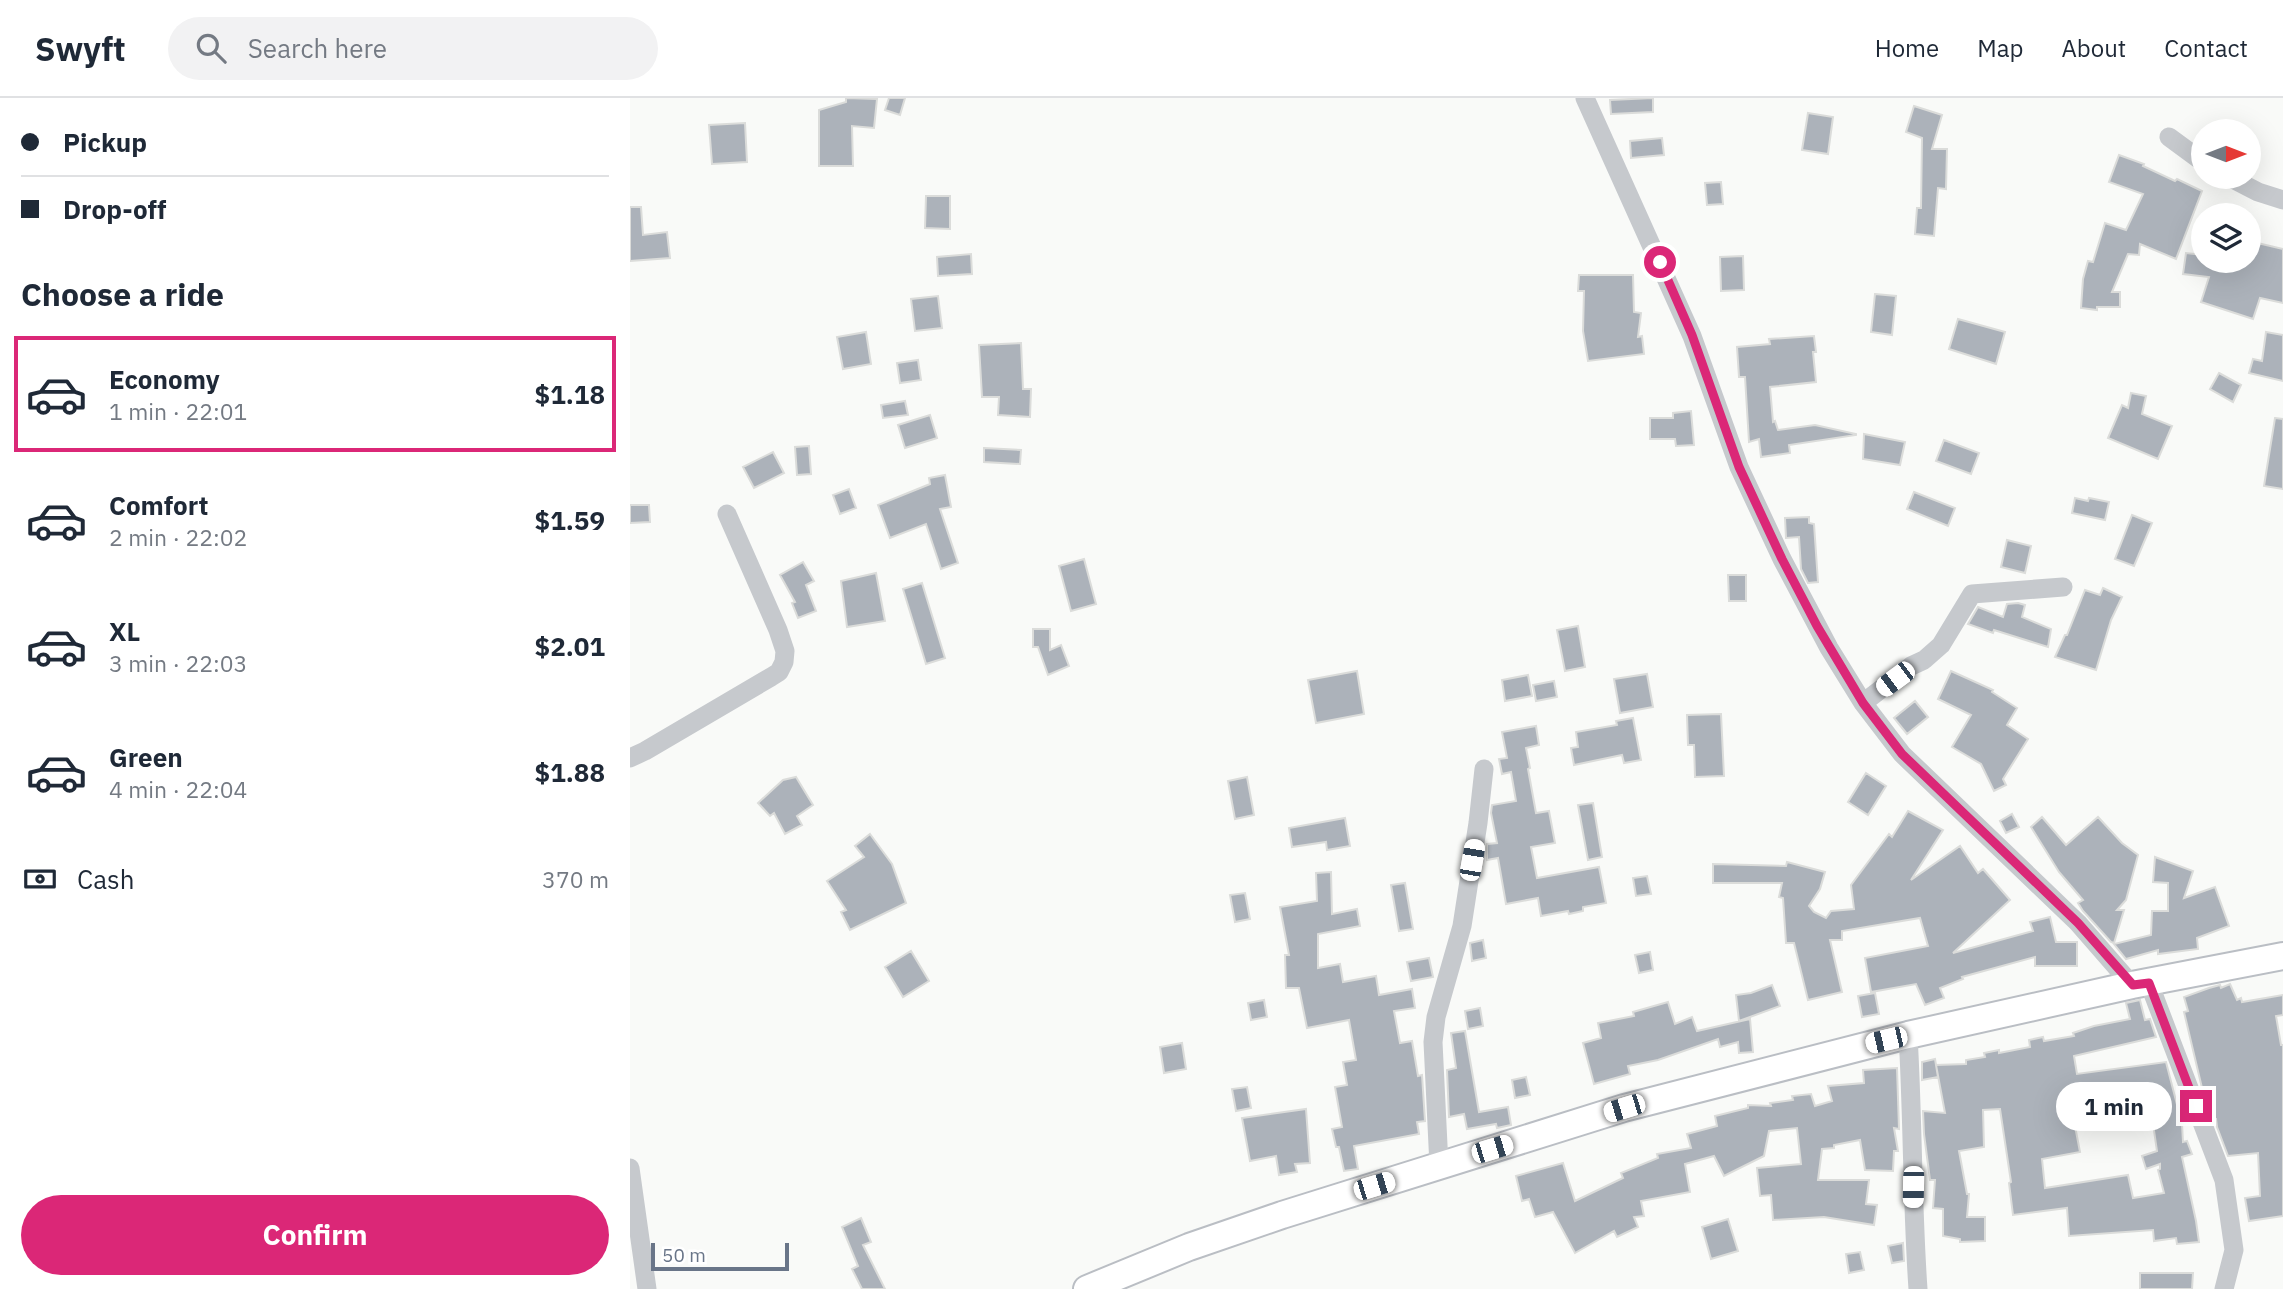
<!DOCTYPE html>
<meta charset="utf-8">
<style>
:root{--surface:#fff;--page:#f2f2f3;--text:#1f2937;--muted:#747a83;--line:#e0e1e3;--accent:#db2777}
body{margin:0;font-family:"IBM Plex Sans",sans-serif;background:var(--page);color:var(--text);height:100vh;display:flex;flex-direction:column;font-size:26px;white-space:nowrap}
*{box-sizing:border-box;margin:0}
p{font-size:23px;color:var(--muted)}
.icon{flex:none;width:38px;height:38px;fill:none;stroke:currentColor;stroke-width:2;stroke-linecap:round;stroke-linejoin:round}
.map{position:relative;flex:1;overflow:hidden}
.side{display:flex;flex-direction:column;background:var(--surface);width:630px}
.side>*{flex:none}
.top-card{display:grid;align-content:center;height:154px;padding:0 21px;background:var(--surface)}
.needle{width:46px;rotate:90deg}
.controls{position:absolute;left:1561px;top:21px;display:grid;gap:14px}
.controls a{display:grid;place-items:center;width:70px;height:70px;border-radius:50%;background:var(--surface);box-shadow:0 7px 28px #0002;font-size:35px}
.scale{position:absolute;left:21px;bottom:18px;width:138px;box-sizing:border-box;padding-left:7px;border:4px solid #697588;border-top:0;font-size:19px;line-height:24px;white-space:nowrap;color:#697588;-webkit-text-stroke:5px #fff;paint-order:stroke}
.end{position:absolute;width:32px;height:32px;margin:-16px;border:9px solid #db2777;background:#fff;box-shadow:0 0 0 4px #fff}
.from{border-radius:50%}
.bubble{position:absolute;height:49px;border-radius:24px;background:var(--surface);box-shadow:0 7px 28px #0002;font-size:23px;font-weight:700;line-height:49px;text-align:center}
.car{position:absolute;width:21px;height:42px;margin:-21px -10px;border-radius:9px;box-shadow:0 0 5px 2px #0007;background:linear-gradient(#fff 24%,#345 0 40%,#fff 0 76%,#345 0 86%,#fff 0)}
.top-card b{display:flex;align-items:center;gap:24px;height:66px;font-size:26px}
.top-card b+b{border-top:2px solid var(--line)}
.top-card i{width:18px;height:18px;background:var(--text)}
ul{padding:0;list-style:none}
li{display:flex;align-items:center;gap:21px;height:116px;margin:0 14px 10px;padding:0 7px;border:4px solid transparent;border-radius:0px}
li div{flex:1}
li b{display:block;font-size:26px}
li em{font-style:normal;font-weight:700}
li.current{border-color:var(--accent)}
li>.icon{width:63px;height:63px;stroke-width:1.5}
h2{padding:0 21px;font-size:32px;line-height:84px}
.pay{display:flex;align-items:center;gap:18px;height:77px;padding:0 21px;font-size:26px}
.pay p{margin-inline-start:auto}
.action{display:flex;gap:14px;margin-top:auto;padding:14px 21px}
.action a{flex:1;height:80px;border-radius:42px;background:var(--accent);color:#fff;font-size:28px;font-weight:700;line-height:80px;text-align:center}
header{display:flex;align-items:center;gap:42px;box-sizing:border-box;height:98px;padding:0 35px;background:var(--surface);border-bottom:2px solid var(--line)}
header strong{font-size:33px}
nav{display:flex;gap:38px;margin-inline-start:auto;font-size:24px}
.search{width:490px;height:63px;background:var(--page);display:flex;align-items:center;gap:18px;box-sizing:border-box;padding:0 24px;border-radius:38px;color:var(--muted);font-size:26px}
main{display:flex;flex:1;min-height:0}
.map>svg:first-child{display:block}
.building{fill:#acb2ba;stroke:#dbdcda;stroke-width:2;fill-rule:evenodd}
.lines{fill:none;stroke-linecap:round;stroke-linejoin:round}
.secondary-casing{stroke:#babec4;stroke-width:30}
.street{stroke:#c6c9cd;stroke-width:19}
.secondary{stroke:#fff;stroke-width:26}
.route{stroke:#db2777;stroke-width:9}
</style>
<header>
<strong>Swyft</strong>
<div class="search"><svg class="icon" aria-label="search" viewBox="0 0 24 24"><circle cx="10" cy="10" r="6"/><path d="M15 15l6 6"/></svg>Search here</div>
<nav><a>Home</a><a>Map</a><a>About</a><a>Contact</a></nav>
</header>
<main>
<section class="side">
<div class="top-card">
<b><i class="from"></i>Pickup</b>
<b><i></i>Drop-off</b>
</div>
<h2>Choose a ride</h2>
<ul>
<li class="current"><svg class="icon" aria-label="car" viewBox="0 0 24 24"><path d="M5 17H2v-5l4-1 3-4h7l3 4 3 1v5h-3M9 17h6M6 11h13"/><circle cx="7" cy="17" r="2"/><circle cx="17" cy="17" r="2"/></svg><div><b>Economy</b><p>1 min · 22:01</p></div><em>$1.18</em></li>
<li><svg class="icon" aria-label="car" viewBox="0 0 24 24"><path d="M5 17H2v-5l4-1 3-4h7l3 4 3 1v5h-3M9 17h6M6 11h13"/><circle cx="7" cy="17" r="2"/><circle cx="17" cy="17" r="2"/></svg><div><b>Comfort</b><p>2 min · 22:02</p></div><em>$1.59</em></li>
<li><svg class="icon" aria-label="car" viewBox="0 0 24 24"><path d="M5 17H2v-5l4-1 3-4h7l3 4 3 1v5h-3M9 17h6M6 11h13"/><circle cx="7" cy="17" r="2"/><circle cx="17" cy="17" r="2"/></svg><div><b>XL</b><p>3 min · 22:03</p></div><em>$2.01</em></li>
<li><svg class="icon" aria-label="car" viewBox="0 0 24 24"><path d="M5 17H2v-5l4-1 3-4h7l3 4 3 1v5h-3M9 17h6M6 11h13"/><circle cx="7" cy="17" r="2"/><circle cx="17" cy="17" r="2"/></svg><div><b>Green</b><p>4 min · 22:04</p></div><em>$1.88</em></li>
</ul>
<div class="pay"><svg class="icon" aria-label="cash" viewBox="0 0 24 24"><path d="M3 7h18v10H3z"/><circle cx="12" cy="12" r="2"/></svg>Cash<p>370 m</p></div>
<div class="action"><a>Confirm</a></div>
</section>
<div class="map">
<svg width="1653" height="1191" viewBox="0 0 1653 1191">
<rect width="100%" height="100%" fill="#f9faf8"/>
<!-- building -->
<path class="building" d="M 216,0 L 247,1 L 244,30 L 222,28 L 223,68 L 189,68 L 189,12 L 216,4 Z
M 259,0 L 275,0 L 270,17 L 255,12 Z
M 1023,0 L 1023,14 L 981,16 L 980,2 Z
M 1284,8 L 1312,17 L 1302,51 L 1317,51 L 1316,91 L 1308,90 L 1304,138 L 1285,136 L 1287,110 L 1291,110 L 1292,40 L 1276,34 Z
M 1178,15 L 1203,19 L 1198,56 L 1172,52 Z
M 115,25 L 117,64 L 82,66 L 79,27 Z
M 1032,40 L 1034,57 L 1001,60 L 1000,43 Z
M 1489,57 L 1514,66 L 1513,68 L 1545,83 L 1547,81 L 1572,93 L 1546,161 L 1510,146 L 1509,157 L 1498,156 L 1482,194 L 1490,194 L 1490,209 L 1467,209 L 1467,212 L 1451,210 L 1453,181 L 1458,163 L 1463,164 L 1475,125 L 1496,132 L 1513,96 L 1479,84 Z
M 1091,84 L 1093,106 L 1077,107 L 1075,85 Z
M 296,98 L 320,98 L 320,131 L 295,130 Z
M 0,109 L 11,109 L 13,137 L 37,134 L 40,160 L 0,163 Z
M 1619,143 L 1653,151 L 1653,205 L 1630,200 L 1623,221 L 1571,204 L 1579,179 L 1553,176 L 1556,155 L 1573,157 L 1573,163 L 1619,163 Z
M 341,156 L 342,176 L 308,178 L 307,159 Z
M 1113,158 L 1114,192 L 1091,193 L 1090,159 Z
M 949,177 L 1003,177 L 1004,214 L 1011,215 L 1008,239 L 1012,238 L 1014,256 L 958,263 L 953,233 L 954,193 L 948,193 Z
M 1245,196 L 1266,198 L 1262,237 L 1241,234 Z
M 308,198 L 312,230 L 285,233 L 281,201 Z
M 1328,221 L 1375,234 L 1366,266 L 1319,251 Z
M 236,234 L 241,266 L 213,271 L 207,239 Z
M 1636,234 L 1653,237 L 1653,283 L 1619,275 L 1623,261 L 1632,263 Z
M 1184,238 L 1186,254 L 1183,254 L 1186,284 L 1140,289 L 1143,324 L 1145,323 L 1148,332 L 1185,327 L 1226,336 L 1226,337 L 1159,347 L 1160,355 L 1131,359 L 1129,341 L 1119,344 L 1115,279 L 1109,279 L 1107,249 L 1140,246 L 1139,241 Z
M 391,245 L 393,291 L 401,291 L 400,319 L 368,317 L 369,299 L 352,299 L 349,247 Z
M 288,262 L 291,282 L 270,285 L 267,265 Z
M 1589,275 L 1611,287 L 1603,304 L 1580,291 Z
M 1501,295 L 1516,298 L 1512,316 L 1542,328 L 1528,361 L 1478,340 L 1492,307 L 1498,310 Z
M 275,303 L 278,317 L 253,320 L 251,307 Z
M 1061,313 L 1064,347 L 1046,348 L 1045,341 L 1020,341 L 1020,320 L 1043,320 L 1043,315 Z
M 300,317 L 307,340 L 275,350 L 268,327 Z
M 1645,320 L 1653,321 L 1653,391 L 1634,388 Z
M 1234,336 L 1275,344 L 1270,367 L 1233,361 Z
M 1314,342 L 1349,355 L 1341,376 L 1306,363 Z
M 179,348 L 181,376 L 167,377 L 165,349 Z
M 354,350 L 391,352 L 390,366 L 354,364 Z
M 143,354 L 154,375 L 124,390 L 113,369 Z
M 315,377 L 321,409 L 310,411 L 328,465 L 311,471 L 296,426 L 260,440 L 248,407 L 300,386 L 299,380 Z
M 219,391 L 226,410 L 210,416 L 203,397 Z
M 1284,394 L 1325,410 L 1318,428 L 1277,411 Z
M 1445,400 L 1458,403 L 1459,400 L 1479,404 L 1475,422 L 1442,415 Z
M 0,407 L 19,407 L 20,424 L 0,425 Z
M 1502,417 L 1522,425 L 1504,468 L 1485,461 Z
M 1179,419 L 1179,425 L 1184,426 L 1188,484 L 1178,485 L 1171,471 L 1169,439 L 1156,440 L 1155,420 Z
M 1377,442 L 1401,448 L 1395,475 L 1371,469 Z
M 454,461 L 466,506 L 441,513 L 429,468 Z
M 173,464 L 184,483 L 176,487 L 186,513 L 168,520 L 162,505 L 165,504 L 150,477 Z
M 246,475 L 255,523 L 217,529 L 211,483 Z
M 1098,477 L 1116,477 L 1116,503 L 1099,503 Z
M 292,485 L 315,560 L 296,566 L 273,491 Z
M 1473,490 L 1492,499 L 1481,522 L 1466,572 L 1425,559 L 1435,537 L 1437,537 L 1455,492 L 1470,497 Z
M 1388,505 L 1395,507 L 1392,519 L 1421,531 L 1418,549 L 1364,532 L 1363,535 L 1338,526 L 1348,509 L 1373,519 L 1377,506 Z
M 948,528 L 955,569 L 935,573 L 927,532 Z
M 403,531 L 420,531 L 420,552 L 431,547 L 439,568 L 418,577 L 408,549 L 403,549 Z
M 727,573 L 734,616 L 686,625 L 678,582 Z
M 1321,573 L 1363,592 L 1362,594 L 1387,610 L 1377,627 L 1398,641 L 1373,681 L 1376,687 L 1364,693 L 1351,666 L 1322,649 L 1341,617 L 1308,601 Z
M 1017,576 L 1023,609 L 990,615 L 984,581 Z
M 898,577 L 902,598 L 875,603 L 872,582 Z
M 924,583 L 927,599 L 906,603 L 903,587 Z
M 1285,603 L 1298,619 L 1277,636 L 1264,620 Z
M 1091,616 L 1094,678 L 1065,679 L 1064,647 L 1058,647 L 1057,617 Z
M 1003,620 L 1011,662 L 994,665 L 992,657 L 944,667 L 941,650 L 948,649 L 946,634 L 987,627 L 986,623 Z
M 906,628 L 909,647 L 896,650 L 900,670 L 898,671 L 906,715 L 919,713 L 925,745 L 901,749 L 907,780 L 969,769 L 976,805 L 953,809 L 953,813 L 939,816 L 938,813 L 911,818 L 908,800 L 876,806 L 868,760 L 857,762 L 857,746 L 867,745 L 861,715 L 862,707 L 886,703 L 881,674 L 872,676 L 869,661 L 877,660 L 872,634 Z
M 1236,675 L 1256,688 L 1238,717 L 1218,704 Z
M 166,679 L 183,707 L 167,718 L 172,727 L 155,736 L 144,715 L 140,718 L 128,705 L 153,682 Z
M 617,679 L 624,717 L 605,721 L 598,683 Z
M 963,705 L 972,759 L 958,762 L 948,707 Z
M 1278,713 L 1313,732 L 1281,782 L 1330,748 L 1348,775 L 1353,771 L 1380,802 L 1323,855 L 1403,833 L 1400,824 L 1420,819 L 1426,844 L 1447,844 L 1447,868 L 1405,868 L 1405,859 L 1332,879 L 1333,881 L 1310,890 L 1314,900 L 1295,907 L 1286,886 L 1241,894 L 1235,860 L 1298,848 L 1290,820 L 1212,833 L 1212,842 L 1200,842 L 1212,894 L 1178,902 L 1164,845 L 1156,845 L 1153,800 L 1149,799 L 1152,785 L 1083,785 L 1083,766 L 1156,768 L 1157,764 L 1195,774 L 1190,791 L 1179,808 L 1184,814 L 1196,820 L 1201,813 L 1224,811 L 1221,787 L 1259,736 L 1262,739 Z
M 1382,716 L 1389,729 L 1376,735 L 1370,723 Z
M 1412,719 L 1436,747 L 1468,719 L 1492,745 L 1508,757 L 1496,802 L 1487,812 L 1494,812 L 1484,845 L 1481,844 L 1453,813 L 1448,805 L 1453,802 L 1429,774 L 1401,729 Z
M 715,720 L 720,748 L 697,752 L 696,744 L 662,749 L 659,730 Z
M 240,736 L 262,766 L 276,805 L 220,832 L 211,814 L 216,812 L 197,783 L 234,759 L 225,748 Z
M 1525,759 L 1563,773 L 1554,800 L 1585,789 L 1599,828 L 1567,840 L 1568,851 L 1528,856 L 1528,852 L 1496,861 L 1484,846 L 1521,837 L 1522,813 L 1538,813 L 1538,785 L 1523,784 Z
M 701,774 L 702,816 L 727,811 L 730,828 L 688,836 L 688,870 L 710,866 L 713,884 L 746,878 L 749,897 L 782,891 L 785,910 L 764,913 L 770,945 L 782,943 L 788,978 L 792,977 L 795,1023 L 787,1024 L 789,1036 L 724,1048 L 728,1071 L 714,1073 L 709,1049 L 706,1049 L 702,1031 L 712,1029 L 705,989 L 717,987 L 713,964 L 726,962 L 719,922 L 677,930 L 669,890 L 656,890 L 655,857 L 659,857 L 650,809 L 687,803 L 686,775 Z
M 1017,778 L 1021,796 L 1006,798 L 1003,780 Z
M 775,785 L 783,831 L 769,833 L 761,787 Z
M 615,795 L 620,821 L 605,824 L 600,797 Z
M 853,842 L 856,860 L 842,863 L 840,845 Z
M 281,853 L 299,883 L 273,899 L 255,869 Z
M 1020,854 L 1023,872 L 1009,875 L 1005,857 Z
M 799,860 L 803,879 L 781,883 L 777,864 Z
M 1600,886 L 1607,902 L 1611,900 L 1612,904 L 1653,897 L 1653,917 L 1646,918 L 1651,947 L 1653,947 L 1653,1118 L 1619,1123 L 1615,1100 L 1630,1098 L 1628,1055 L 1598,1058 L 1587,1029 L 1586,1021 L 1584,1021 L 1572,990 L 1554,914 L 1558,913 L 1554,899 L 1579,890 L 1590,887 L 1591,890 Z
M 1142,887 L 1150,908 L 1109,923 L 1106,897 L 1121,895 Z
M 1245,895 L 1249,916 L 1232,919 L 1228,898 Z
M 634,902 L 637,919 L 621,922 L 618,905 Z
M 1510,902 L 1515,922 L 1520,921 L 1526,939 L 1444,958 L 1447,976 L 1536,964 L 1552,1026 L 1553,1044 L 1557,1043 L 1562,1056 L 1552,1059 L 1566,1123 L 1569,1144 L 1547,1146 L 1546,1140 L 1524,1143 L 1523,1132 L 1439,1138 L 1437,1110 L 1383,1117 L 1379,1085 L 1381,1084 L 1370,1011 L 1353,1012 L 1354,1049 L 1329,1053 L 1337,1096 L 1339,1096 L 1337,1119 L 1355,1119 L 1355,1143 L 1330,1144 L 1330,1141 L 1313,1138 L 1313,1111 L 1303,1110 L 1305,1082 L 1300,1082 L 1294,1036 L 1293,1013 L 1315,1015 L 1306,967 L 1336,966 L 1336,962 L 1355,959 L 1354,955 L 1369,952 L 1369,955 L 1400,949 L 1399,942 L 1413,939 L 1414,943 L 1444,938 L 1443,935 L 1464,928 L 1500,921 L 1496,905 ZM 1521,1012 L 1527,1053 L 1512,1058 L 1516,1071 L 1530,1066 L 1530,1071 L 1528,1072 L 1534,1095 L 1503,1100 L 1498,1077 L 1415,1090 L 1412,1061 L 1450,1054 L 1445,1028 L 1491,1016 Z
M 1038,904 L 1045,926 L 1062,919 L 1067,933 L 1120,921 L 1123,954 L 1109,955 L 1108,944 L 1090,949 L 1088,941 L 1028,962 L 998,968 L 1000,976 L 964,986 L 953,945 L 971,940 L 968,925 L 1004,918 L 1003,914 Z
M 850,910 L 853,928 L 838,931 L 835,913 Z
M 835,933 L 849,1014 L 878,1009 L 881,1027 L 867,1030 L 866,1026 L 837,1031 L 834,1016 L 819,1019 L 817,972 L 826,970 L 821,935 Z
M 552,945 L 556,971 L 534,975 L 530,949 Z
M 1305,961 L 1308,979 L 1292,982 L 1292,964 Z
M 1267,970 L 1269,1031 L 1264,1030 L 1268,1053 L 1264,1053 L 1263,1073 L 1235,1072 L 1230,1042 L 1204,1047 L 1204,1050 L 1192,1051 L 1188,1082 L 1239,1082 L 1236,1106 L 1247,1107 L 1244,1127 L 1194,1119 L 1143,1122 L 1141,1097 L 1130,1098 L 1127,1070 L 1171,1066 L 1167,1030 L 1139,1033 L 1134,1058 L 1094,1078 L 1084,1058 L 1055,1066 L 1060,1094 L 1011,1103 L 1014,1118 L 1004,1119 L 1008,1129 L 987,1139 L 984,1133 L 945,1155 L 923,1114 L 905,1119 L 899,1101 L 892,1103 L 886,1078 L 933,1065 L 945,1103 L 993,1080 L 991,1075 L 1028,1060 L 1027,1056 L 1061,1050 L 1057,1036 L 1087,1028 L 1085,1018 L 1118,1010 L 1118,1007 L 1141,1008 L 1140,1005 L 1163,1002 L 1162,998 L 1181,996 L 1185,1008 L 1202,1003 L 1198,988 L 1234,985 L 1233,972 Z
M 896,979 L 900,997 L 885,1000 L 882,982 Z
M 617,989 L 621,1010 L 606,1013 L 602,991 Z
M 676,1011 L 680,1065 L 665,1066 L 667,1074 L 649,1077 L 646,1058 L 620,1063 L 612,1020 Z
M 231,1120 L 241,1144 L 233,1147 L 255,1191 L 232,1191 L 222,1171 L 228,1168 L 212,1129 Z
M 1098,1121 L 1108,1153 L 1081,1161 L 1072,1129 Z
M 1273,1145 L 1274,1163 L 1262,1165 L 1258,1148 Z
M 1230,1154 L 1234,1172 L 1219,1175 L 1216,1156 Z
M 1510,1175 L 1563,1175 L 1562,1191 L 1510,1191 Z"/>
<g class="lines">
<!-- secondary casing -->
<g class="secondary-casing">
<path id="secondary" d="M 457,1191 L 559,1149 L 652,1117 L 994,1010 L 1278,937 L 1502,887 L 1653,858"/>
</g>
<!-- street -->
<path class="street" d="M 955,0 L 1062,238 L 1109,369 L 1152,461 L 1199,550 L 1233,605 L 1272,656 L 1448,825 L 1502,887
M 1539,39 L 1573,64
M 1599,79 L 1628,94 L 1653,102
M 1233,605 L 1281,568 L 1294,562 L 1311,547 L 1342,496 L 1433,489
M 0,660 L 15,653 L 141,579 L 149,574 L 154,564 L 155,553 L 148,532 L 97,416
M 1519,885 L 1594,1082 L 1604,1152 L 1594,1191
M 1278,937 C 1283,1022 1282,1106 1288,1191
M 809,1068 L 803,944 L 806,919 L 832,828 L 848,725 L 854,671
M 0,1070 L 17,1191"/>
<!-- secondary -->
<use href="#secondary" class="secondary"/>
</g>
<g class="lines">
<!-- route -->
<path class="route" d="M 1030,164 L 1062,237 L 1109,369 L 1152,461 L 1187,528 L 1233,605 L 1272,656 L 1448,825 L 1503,887 L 1519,885 L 1566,1008"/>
</g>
</svg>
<div class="controls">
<a><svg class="needle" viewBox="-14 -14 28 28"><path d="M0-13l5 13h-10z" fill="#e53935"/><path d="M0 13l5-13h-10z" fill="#747a83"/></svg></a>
<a><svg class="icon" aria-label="layers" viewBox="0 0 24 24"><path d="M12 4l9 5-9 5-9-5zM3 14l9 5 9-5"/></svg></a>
</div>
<div class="scale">50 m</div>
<i class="end from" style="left:1030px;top:164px"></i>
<i class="end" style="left:1566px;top:1008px"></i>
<div class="bubble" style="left:1426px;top:984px;width:116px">1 min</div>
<i class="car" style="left:1265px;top:581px;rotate:233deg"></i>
<i class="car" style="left:842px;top:762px;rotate:10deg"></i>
<i class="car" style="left:1256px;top:942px;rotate:257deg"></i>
<i class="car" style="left:994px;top:1010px;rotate:253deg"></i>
<i class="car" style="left:862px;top:1051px;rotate:73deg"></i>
<i class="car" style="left:744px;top:1088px;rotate:73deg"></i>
<i class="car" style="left:1283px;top:1089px;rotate:181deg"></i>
</div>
</main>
